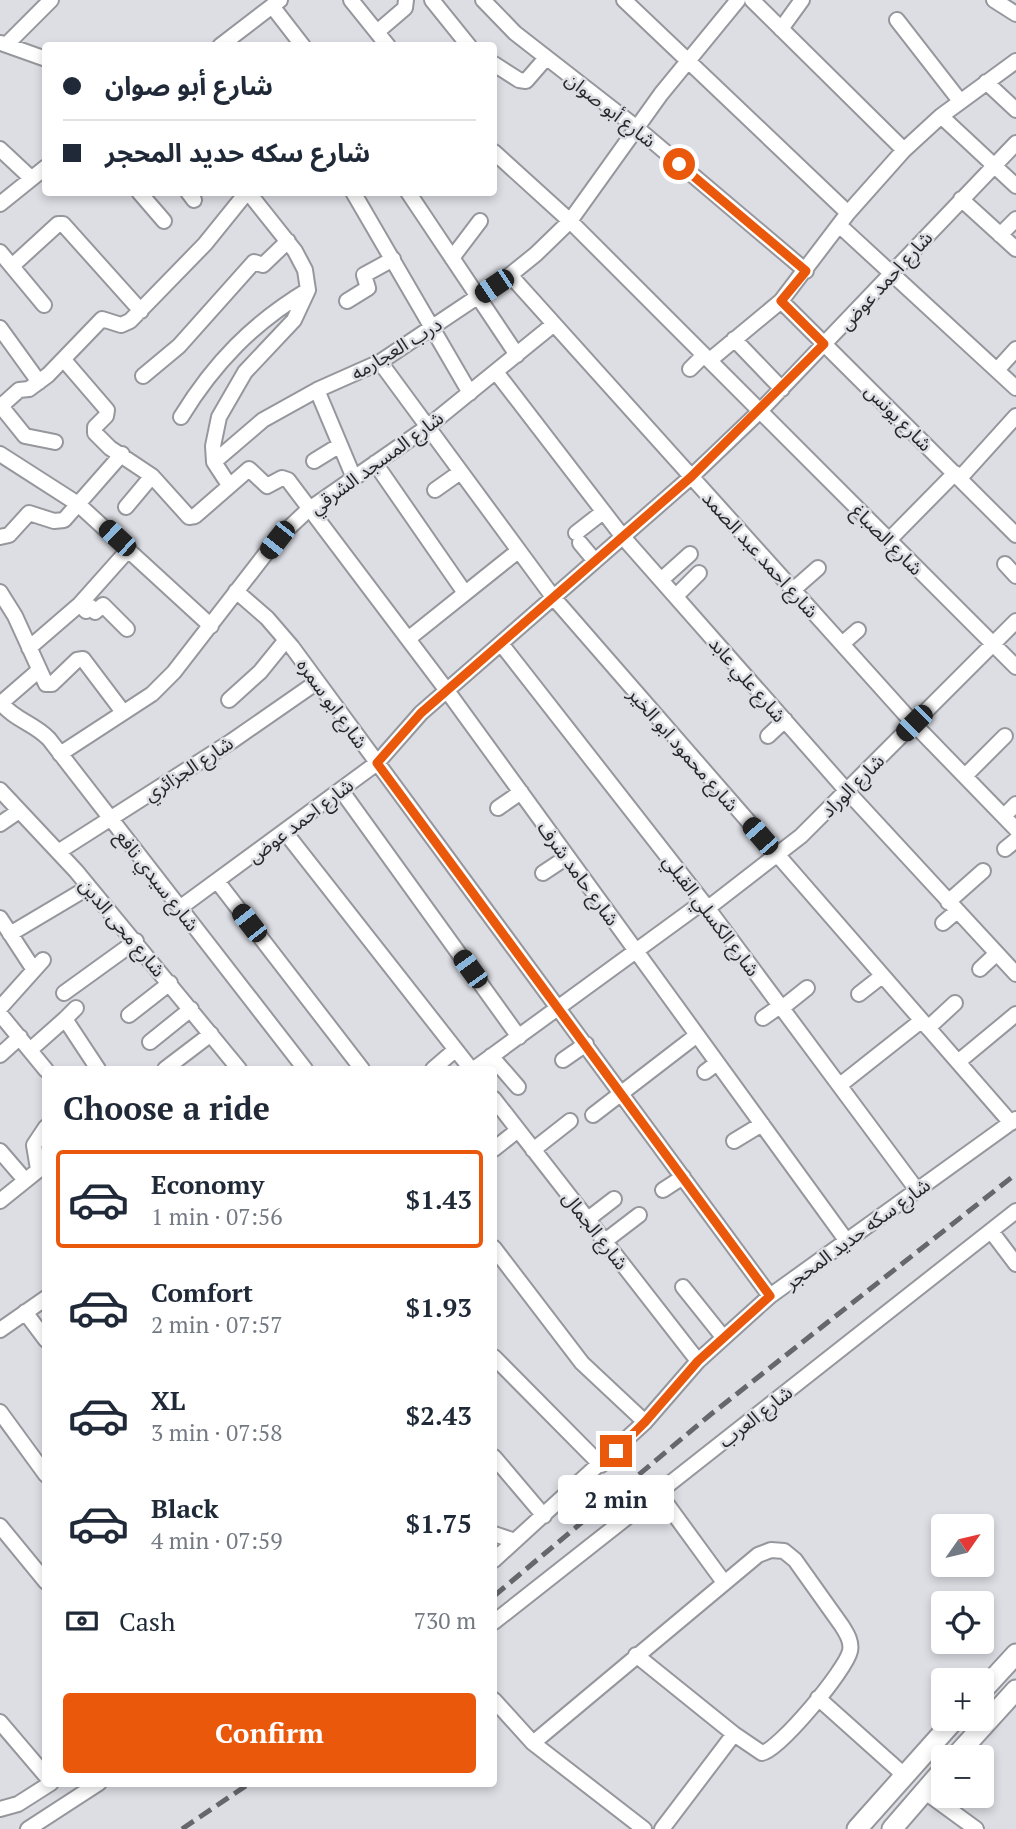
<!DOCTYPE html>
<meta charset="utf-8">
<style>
:root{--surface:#fff;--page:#f6f6f7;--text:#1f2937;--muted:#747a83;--line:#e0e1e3;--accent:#ea580c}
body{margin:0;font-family:"PT Serif","Noto Sans Arabic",serif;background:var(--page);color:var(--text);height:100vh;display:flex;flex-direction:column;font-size:26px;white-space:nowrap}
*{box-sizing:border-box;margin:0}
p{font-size:23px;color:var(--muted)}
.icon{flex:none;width:38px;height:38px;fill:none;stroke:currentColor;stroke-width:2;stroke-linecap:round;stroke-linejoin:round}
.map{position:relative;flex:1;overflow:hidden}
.drawer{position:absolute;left:42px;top:1066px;width:455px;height:721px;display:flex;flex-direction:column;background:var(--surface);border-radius:7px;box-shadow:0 4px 10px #0003}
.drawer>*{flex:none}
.banner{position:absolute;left:42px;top:42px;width:455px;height:154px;border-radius:7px;box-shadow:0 4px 10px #0003;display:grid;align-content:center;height:154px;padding:0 21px;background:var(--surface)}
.needle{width:46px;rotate:56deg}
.controls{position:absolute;left:931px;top:1514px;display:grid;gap:14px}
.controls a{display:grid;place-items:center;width:63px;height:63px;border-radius:7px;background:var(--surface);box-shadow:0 4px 10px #0003;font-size:35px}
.end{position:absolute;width:32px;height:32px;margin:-16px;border:9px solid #ea580c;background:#fff;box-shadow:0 0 0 4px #fff}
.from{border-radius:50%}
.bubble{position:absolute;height:49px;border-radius:7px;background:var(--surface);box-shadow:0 4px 10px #0003;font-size:23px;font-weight:600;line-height:49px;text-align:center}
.car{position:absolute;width:21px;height:42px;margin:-21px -10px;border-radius:9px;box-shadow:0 0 5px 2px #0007;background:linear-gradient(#222 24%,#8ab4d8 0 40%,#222 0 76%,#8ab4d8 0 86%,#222 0)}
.banner b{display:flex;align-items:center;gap:24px;height:66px;font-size:26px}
.banner b+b{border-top:2px solid var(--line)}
.banner i{width:18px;height:18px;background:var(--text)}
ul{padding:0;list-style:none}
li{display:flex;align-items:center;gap:21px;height:98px;margin:0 14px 10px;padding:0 7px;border:4px solid transparent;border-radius:7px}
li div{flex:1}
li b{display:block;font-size:26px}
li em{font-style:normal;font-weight:600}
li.on{border-color:var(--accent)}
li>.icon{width:63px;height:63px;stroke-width:1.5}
h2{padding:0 21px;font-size:32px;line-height:84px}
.pay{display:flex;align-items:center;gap:18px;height:77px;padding:0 21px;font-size:26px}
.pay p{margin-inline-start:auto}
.button{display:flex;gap:14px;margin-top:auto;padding:14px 21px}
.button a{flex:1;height:80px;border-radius:7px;background:var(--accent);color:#fff;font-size:28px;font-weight:600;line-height:80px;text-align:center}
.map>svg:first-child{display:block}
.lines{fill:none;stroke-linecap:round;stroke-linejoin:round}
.street-casing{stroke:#96979d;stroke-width:18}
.secondary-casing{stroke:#96979d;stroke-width:23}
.street{stroke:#fff;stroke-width:14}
.secondary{stroke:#fff;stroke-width:19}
.rail{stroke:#66676b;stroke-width:5;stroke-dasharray:14 7;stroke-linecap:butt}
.route{stroke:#ea580c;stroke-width:9}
.labels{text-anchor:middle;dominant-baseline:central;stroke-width:5;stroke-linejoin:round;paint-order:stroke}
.street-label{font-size:19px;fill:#262729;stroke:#dddee4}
</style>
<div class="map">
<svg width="1016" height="1829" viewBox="0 0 1016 1829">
<rect width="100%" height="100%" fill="#dddee4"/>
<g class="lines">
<!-- street casing -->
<g class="street-casing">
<path id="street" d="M 351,0 L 388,46
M 432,0 L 469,46
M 483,0 L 515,33 L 637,128 L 806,271
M 624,0 L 848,213
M 752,0 L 904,150
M 994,0 L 1016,14
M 272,6 L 303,46
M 897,20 L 960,101
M 781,29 L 802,0
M 377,32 L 405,8 L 406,0
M 1,43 L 46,59
M 7,44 L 51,0
M 220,46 L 280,0
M 494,64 L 519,80 L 526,81 L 546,58
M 986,82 L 1016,110
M 941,116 L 1016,186
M 0,149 L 31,178
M 494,152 L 570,221 L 1016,667
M 139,192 L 164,221
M 188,192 L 194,200
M 353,192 L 470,393
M 408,192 L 517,355
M 961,199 L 1016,249
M 0,204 L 46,167
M 839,225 L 1016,388
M 1000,235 L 1016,219
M 0,252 L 44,305
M 452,258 L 480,221
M 12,266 L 58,224 L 63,224 L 141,311
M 510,275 L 913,723 L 1016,829
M 347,301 L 368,288 L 364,275 L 393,259
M 781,301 L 1016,535
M 0,328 L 39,382
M 734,339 L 782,389
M 64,360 L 107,410 L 106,416 L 95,427 L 95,433 L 110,448 L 152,476 L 189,517 L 195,516 L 249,469 L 267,486 L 282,478 L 288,480 L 448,692 L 846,1240
M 710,360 L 781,301 L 848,213 L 904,150 L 941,116 L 1016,61
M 380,362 L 553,597 L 1011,1123
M 690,369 L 704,355
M 997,370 L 1016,349
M 496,372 L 623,537 L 846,790 L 1016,974
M 143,376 L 179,346 L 254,262 L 263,265 L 288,241
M 317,390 L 354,478
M 0,405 L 25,436 L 55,442
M 0,407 L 19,390 L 29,389 L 48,375 L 102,319 L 121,325 L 130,321 L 205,244 L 247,192
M 181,417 C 214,363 253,323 308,290
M 0,454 L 78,504 L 211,626
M 314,461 L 340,445
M 214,462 L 263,420 L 317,390 L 380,362 L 510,275 L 536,254 L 570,221 L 661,94 L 738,0
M 375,463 L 465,593
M 960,478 L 1016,416
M 229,485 L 214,462 L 213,446 L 219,417 L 245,372 L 294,320 L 308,290 L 305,270 L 295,251 L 248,192
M 435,490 L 459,473
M 126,507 L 152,476
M 576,533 L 603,512
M 0,537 L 9,535 L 29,513 L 54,521 L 64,520 L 122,454
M 889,540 L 955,473
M 580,543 L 595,561
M 1005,564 L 1016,576
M 661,580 L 690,554
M 793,590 L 818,568
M 236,591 L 267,618 L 292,647 L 770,1296
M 0,592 L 15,616 L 46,684 L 52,684 L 77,660 L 83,659 L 123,712
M 676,596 L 699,573
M 80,604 L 86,611 L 91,607 L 95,612 L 103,605 L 127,629
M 408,639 L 518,551
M 842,644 L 858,630
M 502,645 L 703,902 L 917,1190
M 29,648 L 80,604 L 129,549
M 229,700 L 260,672 L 286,640
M 1,703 C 16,721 34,723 49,739 L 305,1069
M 0,704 L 38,671
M 768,736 L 785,720
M 60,754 L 152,694 L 174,672 L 277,539 L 308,510 L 426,428 L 554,324
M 965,776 L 1005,736
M 0,790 L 76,871 L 239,1069
M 341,790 L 519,1037
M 498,808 L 521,792
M 1004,816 L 1016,804
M 0,824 L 19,811
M 285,832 L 471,1069
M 1005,849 L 1016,840
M 58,852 L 232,741 L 317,682
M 543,873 L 567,857
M 217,881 L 362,1069
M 948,902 L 983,871
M 181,907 L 377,763 L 421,713 L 691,477 L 760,411 L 1016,143
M 708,908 L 801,836 L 1016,621
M 0,918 L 34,970
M 943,923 L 957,911
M 10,934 L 89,887
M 980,969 L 996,954
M 64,993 L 136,941
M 859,994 L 882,976
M 0,1008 L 43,960
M 782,1008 L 807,988
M 0,1014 L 46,1070
M 129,1015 L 170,983
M 763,1018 L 780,1006
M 65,1019 L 76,1008
M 928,1028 L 955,1003
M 150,1042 L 191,1009
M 30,1050 L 65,1019 L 98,1069
M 0,1055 L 20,1037
M 491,1056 L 518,1087
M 563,1060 L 586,1044
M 958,1062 L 1016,1014
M 165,1069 L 211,1034
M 433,1069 L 455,1050
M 474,1069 L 703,902
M 705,1072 L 717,1063
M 840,1085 L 921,1021
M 494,1099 L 698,1361
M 593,1115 L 697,1035
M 734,1141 L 762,1124
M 494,1149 L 518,1130
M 533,1150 L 570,1121
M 0,1151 L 25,1180
M 38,1169 L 34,1145 L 46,1127
M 663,1190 L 683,1177
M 0,1201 L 46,1164
M 588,1219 L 614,1199
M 991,1231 L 1016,1264
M 605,1241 L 639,1215
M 494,1248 L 582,1363 L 645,1422
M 683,1287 L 723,1337
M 25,1312 L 46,1340
M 0,1330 L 46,1298
M 494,1357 L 601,1465
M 0,1412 L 46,1475
M 494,1457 L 544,1516
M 658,1492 L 723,1581
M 0,1526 L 46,1582
M 494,1534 L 515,1541
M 494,1560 L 645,1422 L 698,1361 L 770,1296 L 1016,1119
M 494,1622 L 1016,1211
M 818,1698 L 904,1775
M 494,1700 L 533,1743 L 644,1829
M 0,1722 L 46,1776
M 533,1743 L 758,1555 L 771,1550 L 784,1551 L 795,1560 L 842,1626 C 847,1634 852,1642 850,1651 C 846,1670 779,1750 762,1753 L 734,1734 L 636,1655
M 924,1791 L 976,1829
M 0,1809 L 18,1804 L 51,1783
M 28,1829 L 99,1783
M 662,1829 L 734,1734"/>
</g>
<!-- secondary casing -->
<g class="secondary-casing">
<path id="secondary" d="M 982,1691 L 1016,1654
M 955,1757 L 1016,1690
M 857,1829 L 956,1718
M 892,1829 L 943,1770"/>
</g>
<!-- street -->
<use href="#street" class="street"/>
<!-- secondary -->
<use href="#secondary" class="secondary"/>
<!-- rail -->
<path class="rail" d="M 494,1596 L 710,1415 L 1016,1174
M 182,1829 L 250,1783"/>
</g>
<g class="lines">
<!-- route -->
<path class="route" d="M 616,1451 L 645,1422 L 698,1361 L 770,1296 L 377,763 L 421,713 L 691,477 L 824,344 L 781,301 L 806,271 L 679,164"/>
</g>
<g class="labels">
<!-- street labels -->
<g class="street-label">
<text transform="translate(611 109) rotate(38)">شارع أبو صوان</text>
<text transform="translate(885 280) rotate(-47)">شارع احمد عوض</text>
<text transform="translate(396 348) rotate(-31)">درب العجارمه</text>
<text transform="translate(899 417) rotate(45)">شارع يونس</text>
<text transform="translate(376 462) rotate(-36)">شارع المسجد الشرقي</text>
<text transform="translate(888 539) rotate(45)">شارع الصباغ</text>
<text transform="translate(761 554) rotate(48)">شارع احمد عبد الصمد</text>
<text transform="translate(748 679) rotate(49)">شارع علي عابد</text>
<text transform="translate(333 703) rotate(54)">شارع ابو سمره</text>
<text transform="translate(684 749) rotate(49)">شارع محمود ابو الخير</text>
<text transform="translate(188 768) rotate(-33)">شارع الجزائري</text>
<text transform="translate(852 785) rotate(-45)">شارع الوراد</text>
<text transform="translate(300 820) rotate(-37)">شارع احمد عوض</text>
<text transform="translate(579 873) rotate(54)">شارع حامد شرف</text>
<text transform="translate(158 880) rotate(52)">شارع سيدي نافع</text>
<text transform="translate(712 915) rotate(53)">شارع الكسلي القبلي</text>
<text transform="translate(123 927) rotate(50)">شارع محى الدين</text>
<text transform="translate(596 1230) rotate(52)">شارع الجمال</text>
<text transform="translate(857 1233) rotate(-36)">شارع سكه حديد المحجر</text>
<text transform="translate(755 1416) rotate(-38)">شارع العرب</text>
</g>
</g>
</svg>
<div class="controls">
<a><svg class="needle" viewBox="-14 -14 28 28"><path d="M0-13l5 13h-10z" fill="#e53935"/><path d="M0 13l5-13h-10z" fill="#747a83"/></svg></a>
<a><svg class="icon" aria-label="locate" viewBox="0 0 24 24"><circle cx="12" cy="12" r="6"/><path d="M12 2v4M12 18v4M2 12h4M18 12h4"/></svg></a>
<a>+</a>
<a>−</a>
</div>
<i class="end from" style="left:679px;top:164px"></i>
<i class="end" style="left:616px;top:1451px"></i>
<div class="bubble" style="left:558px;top:1475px;width:116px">2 min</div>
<i class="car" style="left:494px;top:286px;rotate:236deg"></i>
<i class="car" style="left:117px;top:538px;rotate:313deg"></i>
<i class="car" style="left:277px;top:540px;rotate:218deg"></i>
<i class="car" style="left:914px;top:723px;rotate:225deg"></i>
<i class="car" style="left:760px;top:836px;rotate:319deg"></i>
<i class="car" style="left:249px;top:923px;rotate:322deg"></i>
<i class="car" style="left:470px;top:969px;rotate:324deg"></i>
<div class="banner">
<b><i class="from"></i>شارع أبو صوان</b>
<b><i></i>شارع سكه حديد المحجر</b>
</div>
<section class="drawer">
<h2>Choose a ride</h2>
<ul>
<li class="on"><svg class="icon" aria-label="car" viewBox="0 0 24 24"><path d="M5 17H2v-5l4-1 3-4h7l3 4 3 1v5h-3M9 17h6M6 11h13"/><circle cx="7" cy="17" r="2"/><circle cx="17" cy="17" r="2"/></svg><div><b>Economy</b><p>1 min · 07:56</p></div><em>$1.43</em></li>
<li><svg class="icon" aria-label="car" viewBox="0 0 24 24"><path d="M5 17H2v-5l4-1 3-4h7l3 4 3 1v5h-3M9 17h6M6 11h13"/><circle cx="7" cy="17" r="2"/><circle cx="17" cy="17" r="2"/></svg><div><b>Comfort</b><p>2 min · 07:57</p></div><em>$1.93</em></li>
<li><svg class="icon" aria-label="car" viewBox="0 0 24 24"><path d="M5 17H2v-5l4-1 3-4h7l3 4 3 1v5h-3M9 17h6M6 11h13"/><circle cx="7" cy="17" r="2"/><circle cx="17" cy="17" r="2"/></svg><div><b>XL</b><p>3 min · 07:58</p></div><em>$2.43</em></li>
<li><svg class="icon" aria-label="car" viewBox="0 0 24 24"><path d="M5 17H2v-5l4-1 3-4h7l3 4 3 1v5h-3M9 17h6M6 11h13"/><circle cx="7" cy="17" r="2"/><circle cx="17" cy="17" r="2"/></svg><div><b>Black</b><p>4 min · 07:59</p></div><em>$1.75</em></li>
</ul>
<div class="pay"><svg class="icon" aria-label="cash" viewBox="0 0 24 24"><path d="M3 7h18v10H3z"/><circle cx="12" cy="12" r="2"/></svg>Cash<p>730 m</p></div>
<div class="button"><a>Confirm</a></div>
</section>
</div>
